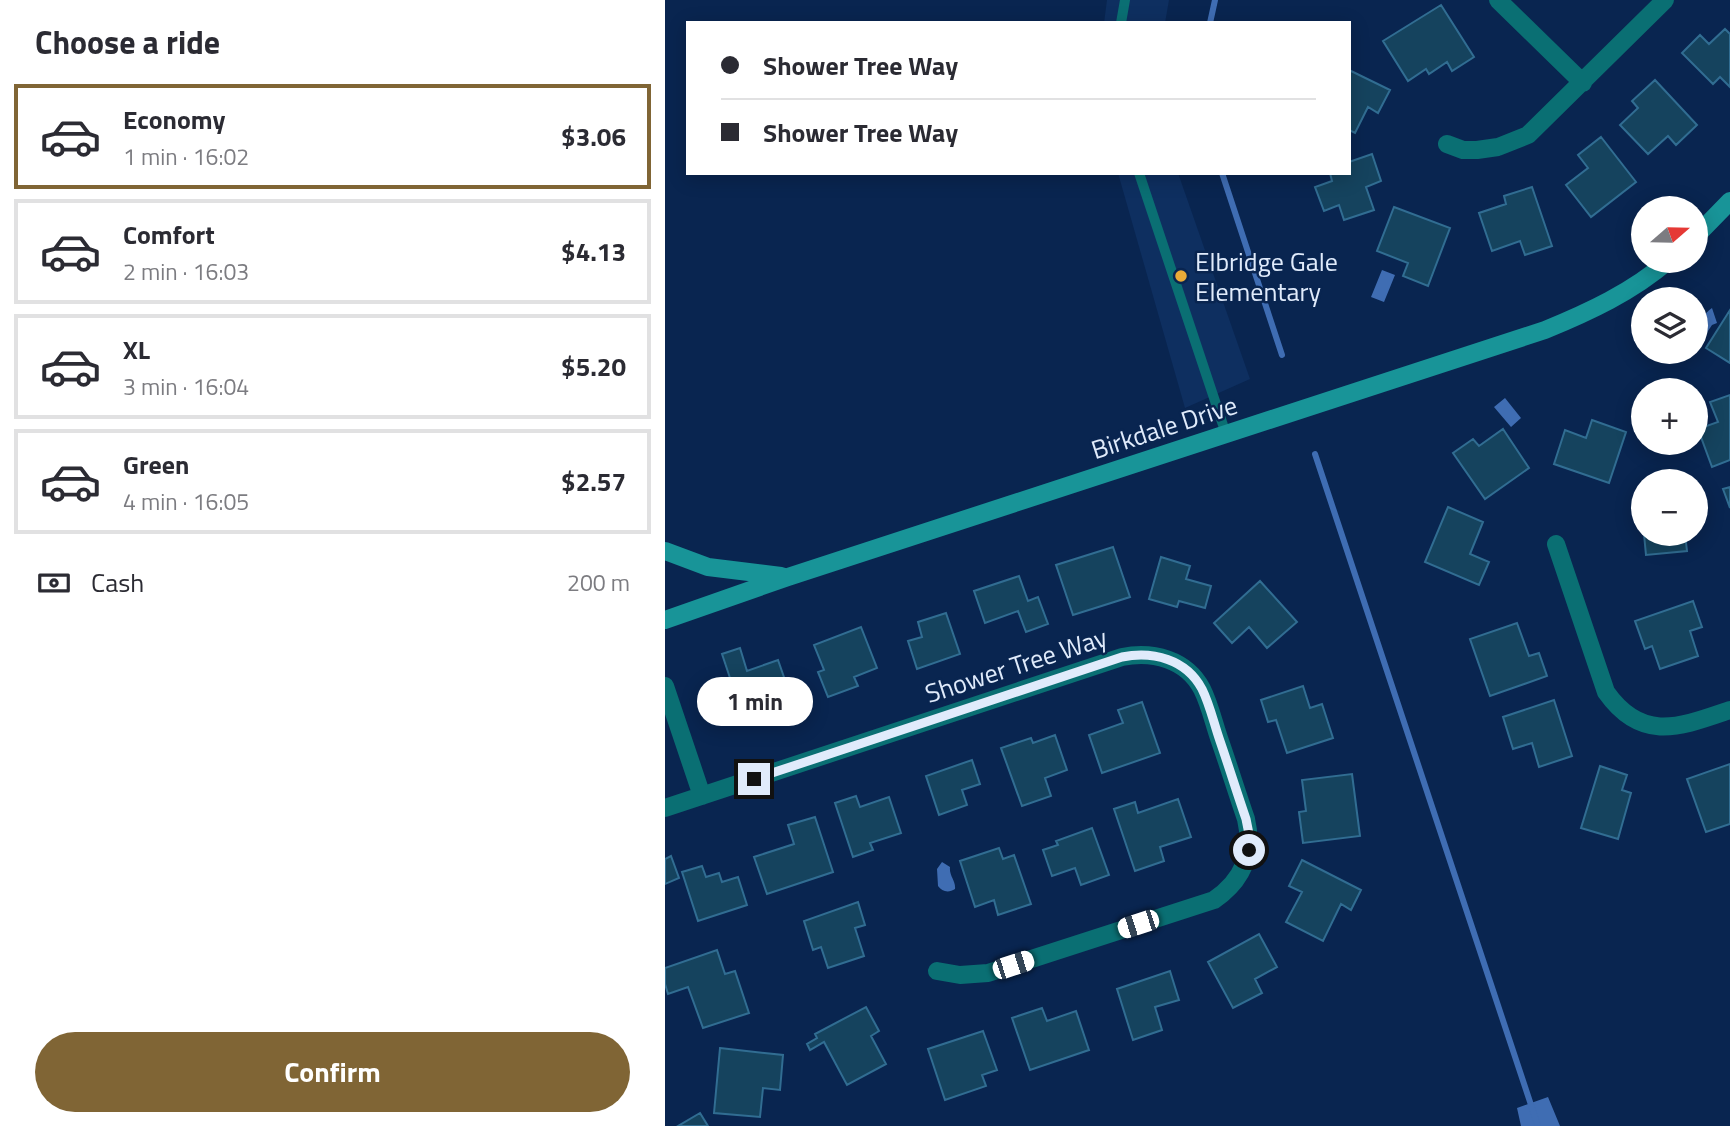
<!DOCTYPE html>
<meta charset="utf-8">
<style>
:root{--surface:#fff;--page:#f2f2f3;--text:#2b2b33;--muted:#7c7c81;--line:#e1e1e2;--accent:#806535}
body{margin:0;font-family:"Titillium Web",sans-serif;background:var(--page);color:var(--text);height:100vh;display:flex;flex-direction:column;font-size:26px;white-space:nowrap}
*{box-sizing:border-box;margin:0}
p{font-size:23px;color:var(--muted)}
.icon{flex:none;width:38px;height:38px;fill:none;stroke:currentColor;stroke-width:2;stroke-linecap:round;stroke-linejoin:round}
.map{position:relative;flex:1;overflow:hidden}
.panel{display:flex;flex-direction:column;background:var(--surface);width:665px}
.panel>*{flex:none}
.banner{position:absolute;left:21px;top:21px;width:665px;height:154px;border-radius:0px;box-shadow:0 4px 18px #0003;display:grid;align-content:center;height:154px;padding:0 35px;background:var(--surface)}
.needle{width:46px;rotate:70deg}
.controls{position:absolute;left:966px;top:196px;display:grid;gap:14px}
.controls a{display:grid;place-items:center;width:77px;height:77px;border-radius:50%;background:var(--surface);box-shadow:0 4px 18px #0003;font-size:35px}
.end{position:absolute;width:32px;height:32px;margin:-16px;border:9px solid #e0ebfb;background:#111;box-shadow:0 0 0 4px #111}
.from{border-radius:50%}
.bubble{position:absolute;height:49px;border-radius:24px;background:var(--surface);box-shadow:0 4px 18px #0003;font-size:23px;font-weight:700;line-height:49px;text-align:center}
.car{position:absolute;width:21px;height:42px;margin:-21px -10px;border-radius:9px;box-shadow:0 0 5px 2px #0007;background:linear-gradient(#fff 24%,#345 0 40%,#fff 0 76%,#345 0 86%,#fff 0)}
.banner b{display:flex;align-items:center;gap:24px;height:66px;font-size:26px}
.banner b+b{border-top:2px solid var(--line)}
.banner i{width:18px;height:18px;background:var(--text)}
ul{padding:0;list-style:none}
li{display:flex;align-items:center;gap:21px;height:105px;margin:0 14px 10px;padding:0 21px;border:4px solid var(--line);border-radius:0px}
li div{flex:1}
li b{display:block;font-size:26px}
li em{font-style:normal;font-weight:700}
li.active{border-color:var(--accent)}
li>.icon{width:63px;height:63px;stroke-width:1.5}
h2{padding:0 35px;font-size:32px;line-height:84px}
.pay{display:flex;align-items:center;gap:18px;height:77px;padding:0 35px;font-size:26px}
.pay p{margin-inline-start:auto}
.action{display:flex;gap:14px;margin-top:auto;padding:14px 35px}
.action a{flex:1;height:80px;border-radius:42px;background:var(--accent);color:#fff;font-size:28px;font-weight:700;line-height:80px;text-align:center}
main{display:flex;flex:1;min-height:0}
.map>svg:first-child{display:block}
.built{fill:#0e2f60}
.water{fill:#3f6db3}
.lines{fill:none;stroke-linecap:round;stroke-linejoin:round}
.stream{stroke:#3f6db3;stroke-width:6}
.building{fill:#15435e;stroke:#316d92;stroke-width:2}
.lane{stroke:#0a6f73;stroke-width:10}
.street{stroke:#0a6f73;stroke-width:18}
.secondary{stroke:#189498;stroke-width:18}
.route{stroke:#e0ebfb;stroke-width:9}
.poi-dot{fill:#e9ab38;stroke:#092550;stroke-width:2.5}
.labels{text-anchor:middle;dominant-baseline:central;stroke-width:5;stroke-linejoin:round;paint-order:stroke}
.poi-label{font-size:26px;fill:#e0ebfb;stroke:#092550;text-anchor:start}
.street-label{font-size:26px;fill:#e0ebfb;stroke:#092550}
</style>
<main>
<section class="panel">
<h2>Choose a ride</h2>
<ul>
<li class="active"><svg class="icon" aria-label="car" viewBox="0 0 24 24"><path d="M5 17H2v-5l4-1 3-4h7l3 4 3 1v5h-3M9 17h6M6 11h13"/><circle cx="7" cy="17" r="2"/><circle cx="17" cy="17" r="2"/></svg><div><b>Economy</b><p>1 min · 16:02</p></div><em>$3.06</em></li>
<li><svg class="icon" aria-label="car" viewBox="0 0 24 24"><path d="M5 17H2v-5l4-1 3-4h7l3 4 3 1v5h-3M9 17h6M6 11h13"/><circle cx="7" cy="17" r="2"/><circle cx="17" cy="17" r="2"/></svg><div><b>Comfort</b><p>2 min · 16:03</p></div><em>$4.13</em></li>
<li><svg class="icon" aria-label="car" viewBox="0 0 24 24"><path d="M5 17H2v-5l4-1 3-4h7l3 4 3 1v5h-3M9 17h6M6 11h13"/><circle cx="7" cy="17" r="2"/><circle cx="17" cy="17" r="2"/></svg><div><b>XL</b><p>3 min · 16:04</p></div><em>$5.20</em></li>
<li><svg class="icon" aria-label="car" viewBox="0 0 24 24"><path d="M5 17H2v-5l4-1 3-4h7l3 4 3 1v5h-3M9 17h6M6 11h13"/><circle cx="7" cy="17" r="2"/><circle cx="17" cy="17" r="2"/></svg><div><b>Green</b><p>4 min · 16:05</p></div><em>$2.57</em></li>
</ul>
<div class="pay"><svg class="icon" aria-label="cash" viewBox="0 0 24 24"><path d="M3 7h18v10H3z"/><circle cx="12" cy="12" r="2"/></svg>Cash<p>200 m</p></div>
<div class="action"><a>Confirm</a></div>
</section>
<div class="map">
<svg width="1065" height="1126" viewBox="0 0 1065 1126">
<rect width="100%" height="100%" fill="#092550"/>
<!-- built -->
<path class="built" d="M 442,0 L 504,0 L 500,23 L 439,23 Z
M 453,173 L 513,173 L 585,379 L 520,408 Z"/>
<!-- water -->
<path class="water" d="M 717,270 L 730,275 L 719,302 L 706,297 Z
M 1047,308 L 1052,323 L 1047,325 L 1039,337 L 1033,335 C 1031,326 1039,313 1047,308 Z
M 840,398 L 856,418 L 846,427 L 829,407 Z
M 277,862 L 285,867 C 284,876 291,881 290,889 C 284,893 277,892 273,886 L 272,869 Z
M 883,1097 L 895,1126 L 856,1126 L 852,1108 Z"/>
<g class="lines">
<!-- stream -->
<path class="stream" d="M 545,23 L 550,0
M 557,173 L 617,355
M 650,454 L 873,1126"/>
</g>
<!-- building -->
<path class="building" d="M 776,5 L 809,57 L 787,71 L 782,62 L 764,74 L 761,69 L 743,81 L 718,41 Z
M 1060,29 L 1065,34 L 1065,87 L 1055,77 L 1048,84 L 1017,53 L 1035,35 L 1044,44 Z
M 684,70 L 725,90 L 713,113 L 703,107 L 690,133 L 684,130 Z
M 990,80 L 1032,125 L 1011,145 L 1003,136 L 983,154 L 955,125 L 973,108 L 967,101 Z
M 936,137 L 971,182 L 926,217 L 901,185 L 923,168 L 913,155 Z
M 707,154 L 716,181 L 701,187 L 709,210 L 679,220 L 674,205 L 659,211 L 650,187 L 667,181 L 665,173 L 684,173 L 684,162 Z
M 867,187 L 887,246 L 860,255 L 855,241 L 827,251 L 814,213 L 841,204 L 839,196 Z
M 729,207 L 785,228 L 763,286 L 738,276 L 743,263 L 712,251 Z
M 1065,310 L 1065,363 L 1041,348 Z
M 1065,395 L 1065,460 L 1047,467 L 1033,429 L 1053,422 L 1045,402 Z
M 927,420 L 961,432 L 944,483 L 889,464 L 900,430 L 921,438 Z
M 838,429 L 864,468 L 820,499 L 788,453 L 808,439 L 814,446 Z
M 1065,487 L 1065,508 L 1058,489 Z
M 783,507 L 818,522 L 805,554 L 824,562 L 814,585 L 760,562 Z
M 979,534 L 1020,534 L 1022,551 L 981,555 Z
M 448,547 L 465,597 L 408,615 L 391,565 Z
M 496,557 L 525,566 L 521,579 L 546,586 L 540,608 L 514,601 L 512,607 L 484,599 Z
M 354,576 L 363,601 L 373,597 L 383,624 L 361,632 L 353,611 L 320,623 L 309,591 Z
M 595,581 L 632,622 L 602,648 L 584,627 L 567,643 L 549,623 Z
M 1028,601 L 1037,627 L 1025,631 L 1033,656 L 995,669 L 987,646 L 980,649 L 970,621 Z
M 281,613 L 295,654 L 252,669 L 243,641 L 257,637 L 253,622 Z
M 852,623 L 864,656 L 874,653 L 882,676 L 825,696 L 805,639 Z
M 196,627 L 212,668 L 189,677 L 193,686 L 163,697 L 153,672 L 159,670 L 149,645 Z
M 75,648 L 82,671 L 113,660 L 129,706 L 106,714 L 102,703 L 76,711 L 57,654 Z
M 638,686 L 645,708 L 657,704 L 668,738 L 622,753 L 611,720 L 603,722 L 596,700 Z
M 889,700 L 907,756 L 874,767 L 867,743 L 848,749 L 838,717 Z
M 477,702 L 495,753 L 437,773 L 424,735 L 458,723 L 453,710 Z
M 390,735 L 402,770 L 380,778 L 386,796 L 357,806 L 336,748 L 366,738 L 368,743 Z
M 307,760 L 315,784 L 297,790 L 302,805 L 274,815 L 261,776 Z
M 1065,764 L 1065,824 L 1041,832 L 1022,779 Z
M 935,766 L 962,775 L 957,790 L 966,793 L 953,839 L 916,828 Z
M 687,774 L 695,836 L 638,843 L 634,812 L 641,811 L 637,780 Z
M 191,796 L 195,807 L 224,797 L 236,833 L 205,843 L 208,850 L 188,857 L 170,803 Z
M 513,799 L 526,837 L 495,847 L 499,861 L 470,871 L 449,809 L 470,802 L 473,813 Z
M 150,817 L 168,872 L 102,894 L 89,857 L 129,844 L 123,825 Z
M 427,828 L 444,875 L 416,885 L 410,868 L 387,876 L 378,850 L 393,845 L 391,841 Z
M 334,848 L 338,859 L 349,855 L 366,904 L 333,915 L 329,900 L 310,907 L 295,861 Z
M 6,856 L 14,878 L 0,884 L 0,859 Z
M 637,860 L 696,890 L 686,910 L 676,904 L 658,941 L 621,922 L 637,892 L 624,886 Z
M 37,866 L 41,877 L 54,873 L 57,882 L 73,877 L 82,905 L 33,921 L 17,872 Z
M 193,902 L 200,925 L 190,928 L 199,956 L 163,968 L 156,947 L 148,950 L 139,921 Z
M 594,934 L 612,967 L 590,979 L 597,993 L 568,1008 L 543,962 Z
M 52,950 L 60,974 L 70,971 L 84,1013 L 38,1028 L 23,987 L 3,994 L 0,984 L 0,968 Z
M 505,971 L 514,1000 L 490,1007 L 497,1030 L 468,1040 L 452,989 Z
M 201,1007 L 214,1031 L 206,1036 L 221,1064 L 182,1085 L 159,1042 L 145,1050 L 142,1044 L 152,1038 L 150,1034 Z
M 377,1008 L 382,1021 L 411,1011 L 424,1050 L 365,1070 L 347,1018 Z
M 318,1031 L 332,1070 L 317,1075 L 321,1086 L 280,1100 L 263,1049 Z
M 55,1048 L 118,1055 L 115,1090 L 98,1088 L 95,1117 L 49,1113 Z
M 35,1113 L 43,1126 L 13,1126 Z"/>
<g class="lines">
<!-- lane -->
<path class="lane" d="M 456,23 L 460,0
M 474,173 L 561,434"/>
<!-- street -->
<path class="street" d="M 833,0 L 918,83
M 782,144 L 798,150 L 812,150 L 833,147 L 863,135 L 1000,0
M 891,544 L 941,692 C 977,743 1015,727 1065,710
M 0,686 L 37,796
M 0,808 L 457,657 C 488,651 521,659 537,689 C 545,705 549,724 555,741 C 564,767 572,793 581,819 C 589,854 578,880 549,900 L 323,973 L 295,975 L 272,971"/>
<!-- secondary -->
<path class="secondary" d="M 1031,236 L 1065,201
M 0,551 L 43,567 L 116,576
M 0,620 L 123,577 L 880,330 C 924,312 967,292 1003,261"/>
</g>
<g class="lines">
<!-- route -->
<path class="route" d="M 89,779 L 457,657 C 488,651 521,659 537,689 C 545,705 549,724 555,741 C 564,767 572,793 581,819 L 584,834 L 584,850"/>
</g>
<!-- markers -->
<circle class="poi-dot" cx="516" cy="276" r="7"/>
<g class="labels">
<!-- poi labels -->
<g class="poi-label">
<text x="530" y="261">Elbridge Gale<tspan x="530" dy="30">Elementary</tspan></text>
</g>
<!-- street labels -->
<g class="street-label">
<text transform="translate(499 427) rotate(-18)">Birkdale Drive</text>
<text transform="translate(351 665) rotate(-18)">Shower Tree Way</text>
</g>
</g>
</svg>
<div class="controls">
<a><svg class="needle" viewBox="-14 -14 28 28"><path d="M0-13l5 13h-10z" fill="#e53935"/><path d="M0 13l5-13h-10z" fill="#7c7c81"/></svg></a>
<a><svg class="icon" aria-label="layers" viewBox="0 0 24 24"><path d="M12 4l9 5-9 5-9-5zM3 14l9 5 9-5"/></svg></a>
<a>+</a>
<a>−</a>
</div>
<i class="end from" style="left:584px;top:850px"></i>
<i class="end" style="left:89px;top:779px"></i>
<div class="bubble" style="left:32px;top:677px;width:116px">1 min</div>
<i class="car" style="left:473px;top:924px;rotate:252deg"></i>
<i class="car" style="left:348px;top:965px;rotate:72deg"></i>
<div class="banner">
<b><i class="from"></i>Shower Tree Way</b>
<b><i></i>Shower Tree Way</b>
</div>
</div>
</main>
